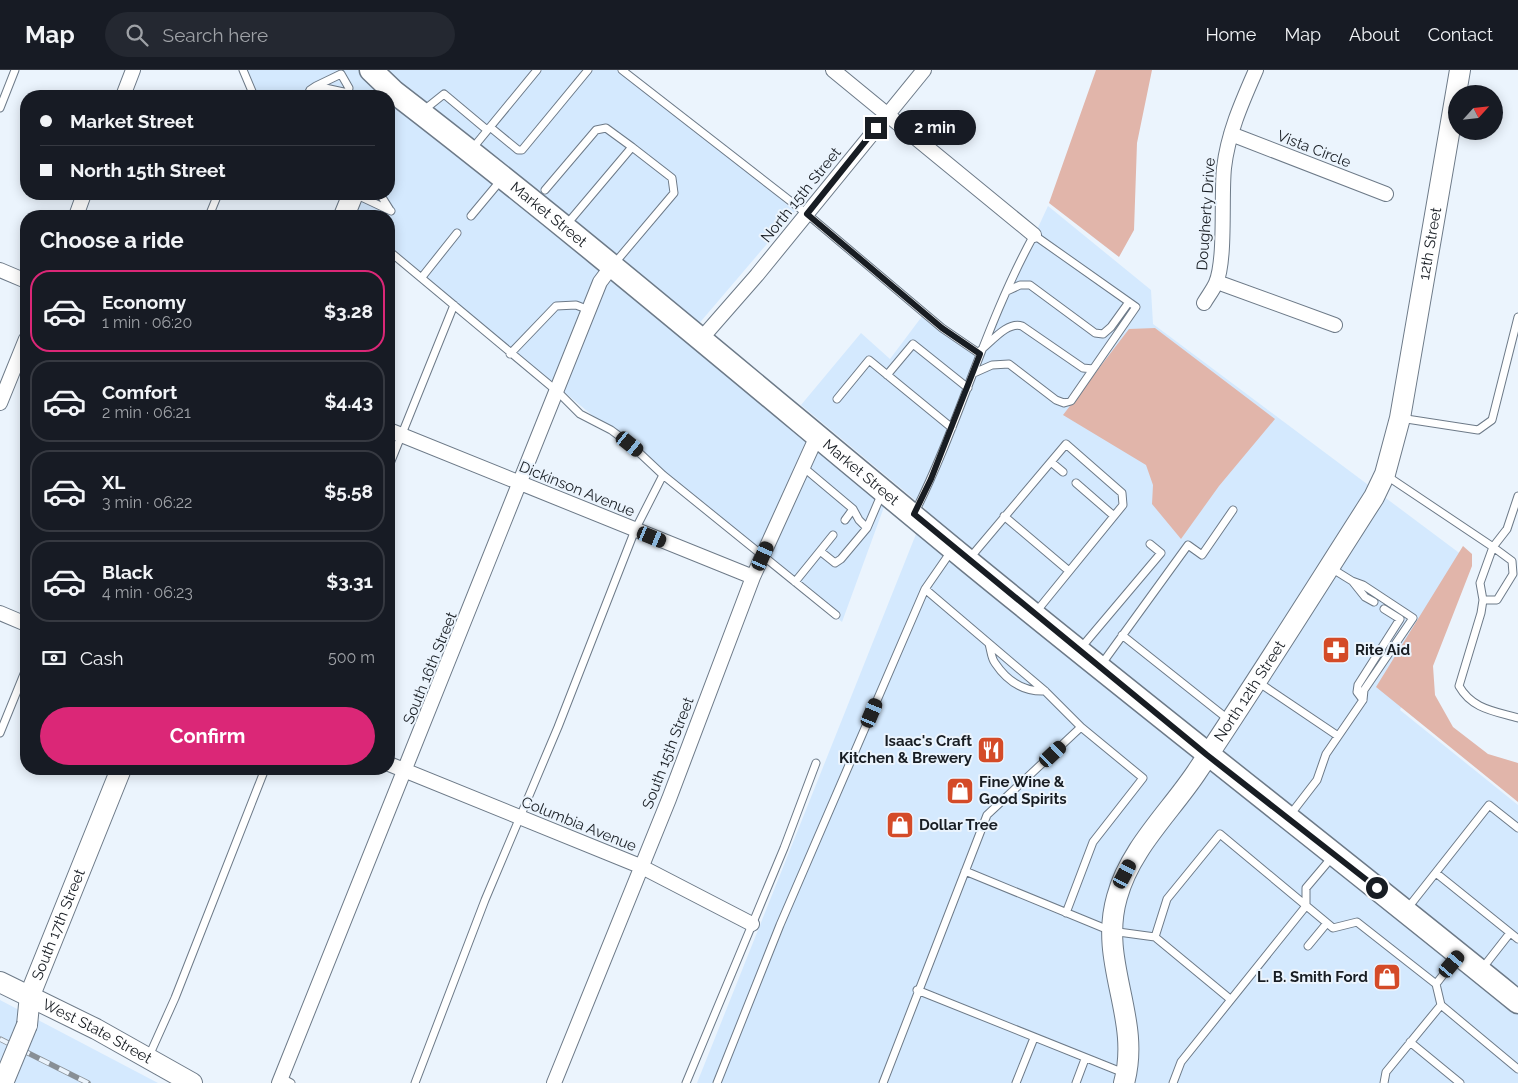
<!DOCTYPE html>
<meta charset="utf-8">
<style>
:root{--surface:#171b24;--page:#242831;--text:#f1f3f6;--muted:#9ea1a6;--line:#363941;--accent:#db2777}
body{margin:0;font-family:Raleway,sans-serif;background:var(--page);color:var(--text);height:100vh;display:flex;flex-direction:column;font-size:19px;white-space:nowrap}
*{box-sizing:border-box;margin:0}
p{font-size:16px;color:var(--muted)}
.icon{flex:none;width:28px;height:28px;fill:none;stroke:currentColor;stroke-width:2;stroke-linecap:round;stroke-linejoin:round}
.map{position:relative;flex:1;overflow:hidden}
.drawer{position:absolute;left:20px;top:140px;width:375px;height:565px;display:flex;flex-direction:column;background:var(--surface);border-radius:20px;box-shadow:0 2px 12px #0003}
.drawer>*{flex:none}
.top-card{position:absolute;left:20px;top:20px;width:375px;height:110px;border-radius:20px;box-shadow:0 2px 12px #0003;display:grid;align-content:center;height:110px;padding:0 20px;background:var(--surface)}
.needle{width:32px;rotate:63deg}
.controls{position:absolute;left:1448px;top:15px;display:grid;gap:10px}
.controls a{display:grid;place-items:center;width:55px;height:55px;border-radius:50%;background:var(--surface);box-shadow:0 2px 12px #0003;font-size:25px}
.end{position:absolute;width:22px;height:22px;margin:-11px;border:6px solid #181d23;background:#fff;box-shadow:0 0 0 2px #fff}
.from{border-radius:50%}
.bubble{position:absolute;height:35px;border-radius:18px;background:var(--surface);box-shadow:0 2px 12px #0003;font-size:16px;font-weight:700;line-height:35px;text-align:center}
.car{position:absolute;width:15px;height:30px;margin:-15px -8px;border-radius:6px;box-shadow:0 0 4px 1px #0007;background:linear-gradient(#222 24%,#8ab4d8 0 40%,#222 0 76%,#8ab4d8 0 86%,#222 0)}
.top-card b{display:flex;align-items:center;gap:18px;height:48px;font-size:19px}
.top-card b+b{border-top:1px solid var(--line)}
.top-card i{width:12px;height:12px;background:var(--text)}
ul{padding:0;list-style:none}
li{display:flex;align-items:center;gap:15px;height:82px;margin:0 10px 8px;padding:0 10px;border:2px solid var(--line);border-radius:20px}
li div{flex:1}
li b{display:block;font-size:19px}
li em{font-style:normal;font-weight:700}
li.active{border-color:var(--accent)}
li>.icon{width:45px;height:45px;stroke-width:1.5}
h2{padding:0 20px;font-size:22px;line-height:60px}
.pay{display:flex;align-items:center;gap:12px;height:55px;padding:0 20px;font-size:19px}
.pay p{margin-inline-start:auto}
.action{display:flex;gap:10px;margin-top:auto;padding:10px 20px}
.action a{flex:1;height:58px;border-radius:30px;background:var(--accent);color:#fff;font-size:20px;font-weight:700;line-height:58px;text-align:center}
header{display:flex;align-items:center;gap:30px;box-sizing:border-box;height:70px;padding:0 25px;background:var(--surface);border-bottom:1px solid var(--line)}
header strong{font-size:24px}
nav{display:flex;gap:28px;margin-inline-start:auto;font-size:18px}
.search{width:350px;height:45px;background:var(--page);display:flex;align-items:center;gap:12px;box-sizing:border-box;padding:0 18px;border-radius:28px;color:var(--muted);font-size:19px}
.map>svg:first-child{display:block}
.built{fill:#d4e9fe}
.green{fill:#e1b5aa}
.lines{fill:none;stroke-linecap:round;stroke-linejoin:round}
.lane-casing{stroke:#6d7a88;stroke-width:9}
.street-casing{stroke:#6d7a88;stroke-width:16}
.secondary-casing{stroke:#6d7a88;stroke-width:22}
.primary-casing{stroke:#6d7a88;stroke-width:25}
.lane{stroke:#fff;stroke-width:7}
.street{stroke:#fff;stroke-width:14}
.secondary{stroke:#fff;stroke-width:20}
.primary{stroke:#fff;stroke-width:22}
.rail-casing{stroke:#888f96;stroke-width:5.5}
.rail{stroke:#ebf4fd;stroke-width:4;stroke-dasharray:11;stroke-linecap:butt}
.secondary-bridge-casing{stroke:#6d7a88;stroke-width:22;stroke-linecap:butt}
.secondary-bridge{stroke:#fff;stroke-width:20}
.route{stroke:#181d23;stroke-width:6}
.labels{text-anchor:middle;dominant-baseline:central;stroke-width:4;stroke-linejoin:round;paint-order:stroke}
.street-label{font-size:15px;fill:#181d23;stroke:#ebf4fd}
.poi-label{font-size:15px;font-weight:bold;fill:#181d23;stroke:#ebf4fd;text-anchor:start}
</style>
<header>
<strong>Map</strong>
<div class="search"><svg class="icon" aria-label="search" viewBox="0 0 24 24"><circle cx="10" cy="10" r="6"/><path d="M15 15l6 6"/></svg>Search here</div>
<nav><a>Home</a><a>Map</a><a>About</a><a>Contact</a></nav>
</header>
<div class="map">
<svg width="1518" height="1013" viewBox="0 0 1518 1013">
<rect width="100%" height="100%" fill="#ebf4fd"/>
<!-- built -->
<path class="built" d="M 245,0 L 623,0 L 795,141 L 685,270 L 884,437 L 842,552 L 389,177 L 389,146 L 354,146 L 364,124 L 389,124 L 389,26 L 256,26 Z
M 1048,136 L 1151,220 L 1153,254 L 1462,485 L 1400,640 L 1518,735 L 1518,1013 L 697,1013 L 926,439 L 801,335 L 861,263 L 890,289 L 923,245 L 978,287 Z
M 0,930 L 158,1013 L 7,1013 L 0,1010 Z"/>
<!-- green -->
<path class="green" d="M 1096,0 L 1152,0 L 1137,73 L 1134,160 L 1119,187 L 1049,133 Z
M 1155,258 L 1275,349 L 1219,416 L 1181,469 L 1152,434 L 1153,415 L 1146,395 L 1063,345 L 1129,259 Z
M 1463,476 L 1472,484 L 1472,496 L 1433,596 L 1435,625 L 1453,657 L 1488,684 L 1518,693 L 1518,732 L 1376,617 Z"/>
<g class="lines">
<!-- lane casing -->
<g class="lane-casing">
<path id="lane" d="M 243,0 L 254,26
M 622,0 L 807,144 L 942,258 L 980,284
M 307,26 L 310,20 L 316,16 L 341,4 L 349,18 L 348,23 L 316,16
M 0,38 L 15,0
M 424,40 L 444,24 L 487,60
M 490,57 L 518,80 L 522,80 L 588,0
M 472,79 L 537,0
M 545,120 L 596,60 L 606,58 L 632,77
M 355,124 L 391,141
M 380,124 L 390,140
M 209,146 L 218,124
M 471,146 L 501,110
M 567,154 L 632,77 L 672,108 L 674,123 L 614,194
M 389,181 L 558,322 L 580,344 L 611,360 L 630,374 L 663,405 L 836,545
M 422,207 L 457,163
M 1007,221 L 1020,215 L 1030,215 L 1095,263 L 1103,264 L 1111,257 L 1129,232
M 981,280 C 992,271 1008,251 1022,256 L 1083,298 L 1093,299
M 510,284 L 556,236 L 576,235 L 589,240
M 887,305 L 913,274 L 968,318
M 837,329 L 869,290 L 952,358
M 1400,348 L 1478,360 L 1492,350 L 1518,247
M 1051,392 L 1063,402
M 389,396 L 454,235
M 803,397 L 853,439 L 859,450 L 867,458
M 1387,406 L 1493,477 L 1480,513 L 1483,530 L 1481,543 L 1459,616 C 1472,639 1494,641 1518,648
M 1076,413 L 1114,446
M 915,442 C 960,352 985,254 1034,165 L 1136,237 L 1071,331 L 1064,333 L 1056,330 L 1009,294 L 992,295 L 974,303
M 1004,446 L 1069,501
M 845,450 L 853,439
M 820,481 L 835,493 L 841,489 L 867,458 L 882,423
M 969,489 L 1066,374 L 1122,423 L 1123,435 L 1036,542
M 795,512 L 833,465
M 1353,512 L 1365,527 L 1374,532
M 1483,530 L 1497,530 L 1513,504 L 1512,491 L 1493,477 L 1507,459 L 1518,426
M 1122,565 L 1229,650
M 989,574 C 991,580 991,588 995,593 C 1007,611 1023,622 1045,621
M 1080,579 L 1161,483 L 1150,474
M 1101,595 L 1188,475 L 1202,485 L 1233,440
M 1258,612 L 1338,666
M 1363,630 L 1357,622 L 1358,615 L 1400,549 L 1384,539
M 0,663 L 26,599
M 1290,745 L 1317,710 L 1326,684 L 1363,630 L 1364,620 L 1413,548 L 1363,515 L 1352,511 L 1331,498
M 965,801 L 1111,861 L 1155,867
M 1436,803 L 1518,869
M 1407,839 L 1489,735 L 1518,758
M 1066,843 L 1093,772 L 1143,708 L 1081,657
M 1308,876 L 1327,853
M 1481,900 L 1510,863
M 917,920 L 1124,1003
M 1230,929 L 1155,867 L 1167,829 L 1220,764 L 1333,858 L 1357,852 L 1436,914
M 1441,935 L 1518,999
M 1410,972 L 1460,1013
M 149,986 L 175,928 L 265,699
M 282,1008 L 291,1013
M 415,1013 L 485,830 L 558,657 L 635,460 L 663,405
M 686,1013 L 784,778 L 816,693
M 717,1013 L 780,855 L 925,519
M 883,1013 L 987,745 L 1081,657 L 1045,621 L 925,519 L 952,480
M 1016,1013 L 1034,968
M 1076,1013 L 1085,989
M 1173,1013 L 1181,992 L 1306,836 L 1306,818 L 1333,786
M 1384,1013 L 1386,1002 L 1441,935 L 1436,914 L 1457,887"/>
</g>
<!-- street casing -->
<g class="street-casing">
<path id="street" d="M 833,0 L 1034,165
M 123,26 L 133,0
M 1231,64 L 1386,124
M 76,146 L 84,124
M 0,200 L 26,211
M 1217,212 L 1335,255
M 1204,233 C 1208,226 1213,220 1216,213 C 1226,189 1221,127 1224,98 C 1228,63 1242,32 1256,0
M 701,269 L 757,205 L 924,0
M 0,333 L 26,269
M 389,360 L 753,507
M 0,543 L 26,554
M 389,694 L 640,796 L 752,854
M 279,1013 L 600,212 L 612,196
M 554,1013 L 669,729 L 753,507 L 817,366"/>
</g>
<!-- secondary casing -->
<g class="secondary-casing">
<g id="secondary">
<path d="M 344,146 L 353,124"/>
<path id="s1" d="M 0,912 L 96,959 L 192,1013"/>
<path id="s2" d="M 27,955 L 30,925 L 121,699"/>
<path id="s3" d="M 1124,1013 C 1142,948 1098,893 1117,827 C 1130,779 1169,743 1196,703 C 1257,612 1315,519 1374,427 L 1385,404 L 1400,348 L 1460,0"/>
</g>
</g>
<!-- primary casing -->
<g class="primary-casing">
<g id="primary">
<path id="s4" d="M 371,0 L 394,22 C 590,173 777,334 968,491 C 1150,640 1336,784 1518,932"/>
</g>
</g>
<!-- lane -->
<use href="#lane" class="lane"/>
<!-- street -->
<use href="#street" class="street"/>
<!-- secondary -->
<use href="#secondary" class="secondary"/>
<!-- primary -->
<use href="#primary" class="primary"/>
<!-- rail casing -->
<g class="rail-casing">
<path id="rail" d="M 0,969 L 88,1013"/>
</g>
<!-- rail -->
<use href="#rail" class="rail"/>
<!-- secondary-bridge casing -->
<g class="secondary-bridge-casing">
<path id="secondary-bridge" d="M 3,1013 L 27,955"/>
</g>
<!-- secondary-bridge -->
<use href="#secondary-bridge" class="secondary-bridge"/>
</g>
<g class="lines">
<!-- route -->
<path class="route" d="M 876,58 L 807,144 L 942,258 L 980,284 L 931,409 L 914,444 L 1207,685 L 1377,818"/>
</g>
<!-- icons -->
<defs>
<g id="pharmacy-square" transform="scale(1.4375)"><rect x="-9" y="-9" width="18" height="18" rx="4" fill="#d44b28" stroke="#ebf4fd"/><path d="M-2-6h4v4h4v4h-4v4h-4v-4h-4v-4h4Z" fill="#fff"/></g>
<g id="restaurant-square" transform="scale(1.4375)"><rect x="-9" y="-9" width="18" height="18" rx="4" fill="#d44b28" stroke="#ebf4fd"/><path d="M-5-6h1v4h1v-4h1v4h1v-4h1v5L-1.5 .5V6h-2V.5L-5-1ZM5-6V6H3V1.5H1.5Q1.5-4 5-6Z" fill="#fff"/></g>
<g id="shop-square" transform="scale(1.4375)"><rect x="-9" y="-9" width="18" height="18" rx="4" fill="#d44b28" stroke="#ebf4fd"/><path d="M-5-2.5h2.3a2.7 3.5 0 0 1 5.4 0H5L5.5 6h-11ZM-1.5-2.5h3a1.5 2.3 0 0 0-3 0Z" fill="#fff"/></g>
</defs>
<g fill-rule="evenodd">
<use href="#pharmacy-square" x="1336" y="580"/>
<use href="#restaurant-square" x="991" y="680"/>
<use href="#shop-square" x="960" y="721"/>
<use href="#shop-square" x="900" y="755"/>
<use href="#shop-square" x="1387" y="907"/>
</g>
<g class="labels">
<!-- street labels -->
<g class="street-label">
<text transform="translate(1314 79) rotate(21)">Vista Circle</text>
<text transform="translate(801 125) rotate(-51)">North 15th Street</text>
<text transform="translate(1206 144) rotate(-86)">Dougherty Drive</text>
<text stroke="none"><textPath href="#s4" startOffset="229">Market Street</textPath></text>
<text stroke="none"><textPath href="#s3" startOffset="925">12th Street</textPath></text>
<text stroke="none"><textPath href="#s4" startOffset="634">Market Street</textPath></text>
<text transform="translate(577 419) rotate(22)">Dickinson Avenue</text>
<text transform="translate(430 598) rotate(-68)">South 16th Street</text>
<text stroke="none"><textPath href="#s3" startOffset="434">North 12th Street</textPath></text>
<text transform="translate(668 683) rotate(-69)">South 15th Street</text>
<text transform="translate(579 754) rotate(22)">Columbia Avenue</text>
<text stroke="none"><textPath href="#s2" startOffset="106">South 17th Street</textPath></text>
<text stroke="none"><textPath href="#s1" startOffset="109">West State Street</textPath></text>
</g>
<!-- poi labels -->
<g class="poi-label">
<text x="1355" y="580">Rite Aid</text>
<text x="972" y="671" text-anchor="end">Isaac's Craft<tspan x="972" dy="17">Kitchen &amp; Brewery</tspan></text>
<text x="979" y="712">Fine Wine &amp;<tspan x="979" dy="17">Good Spirits</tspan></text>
<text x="919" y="755">Dollar Tree</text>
<text x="1368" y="907" text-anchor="end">L. B. Smith Ford</text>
</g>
</g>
</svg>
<div class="controls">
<a><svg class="needle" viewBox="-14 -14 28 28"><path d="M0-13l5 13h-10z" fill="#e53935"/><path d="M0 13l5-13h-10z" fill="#9ea1a6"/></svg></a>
</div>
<i class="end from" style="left:1377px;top:818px"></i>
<i class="end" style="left:876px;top:58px"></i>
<div class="bubble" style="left:894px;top:40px;width:82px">2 min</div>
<i class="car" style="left:630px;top:374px;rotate:129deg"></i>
<i class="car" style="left:652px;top:467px;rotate:112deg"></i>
<i class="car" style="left:763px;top:486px;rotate:24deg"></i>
<i class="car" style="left:872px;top:643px;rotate:23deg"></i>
<i class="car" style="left:1053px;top:684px;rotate:47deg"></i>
<i class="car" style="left:1125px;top:804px;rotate:28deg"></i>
<i class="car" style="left:1452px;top:894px;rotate:40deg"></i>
<div class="top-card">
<b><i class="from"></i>Market Street</b>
<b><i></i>North 15th Street</b>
</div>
<section class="drawer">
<h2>Choose a ride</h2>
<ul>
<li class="active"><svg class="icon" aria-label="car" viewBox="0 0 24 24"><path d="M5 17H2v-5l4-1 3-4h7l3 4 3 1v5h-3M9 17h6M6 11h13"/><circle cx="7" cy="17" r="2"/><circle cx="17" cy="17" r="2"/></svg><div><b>Economy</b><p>1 min · 06:20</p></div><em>$3.28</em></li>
<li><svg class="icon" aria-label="car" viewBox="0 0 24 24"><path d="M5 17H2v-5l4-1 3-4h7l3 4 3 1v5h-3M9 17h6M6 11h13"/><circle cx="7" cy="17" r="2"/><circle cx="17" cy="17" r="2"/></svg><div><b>Comfort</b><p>2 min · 06:21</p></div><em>$4.43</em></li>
<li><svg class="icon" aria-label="car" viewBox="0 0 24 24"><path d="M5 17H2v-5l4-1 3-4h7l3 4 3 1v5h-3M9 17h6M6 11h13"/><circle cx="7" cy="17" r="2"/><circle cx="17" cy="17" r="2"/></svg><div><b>XL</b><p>3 min · 06:22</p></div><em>$5.58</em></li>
<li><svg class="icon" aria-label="car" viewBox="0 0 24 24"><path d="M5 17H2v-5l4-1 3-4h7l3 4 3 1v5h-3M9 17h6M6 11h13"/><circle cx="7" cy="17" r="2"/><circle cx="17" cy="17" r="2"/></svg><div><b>Black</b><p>4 min · 06:23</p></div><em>$3.31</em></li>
</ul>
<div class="pay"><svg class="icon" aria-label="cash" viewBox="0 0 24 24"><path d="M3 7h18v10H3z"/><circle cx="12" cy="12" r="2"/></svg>Cash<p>500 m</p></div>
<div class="action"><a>Confirm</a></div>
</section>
</div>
